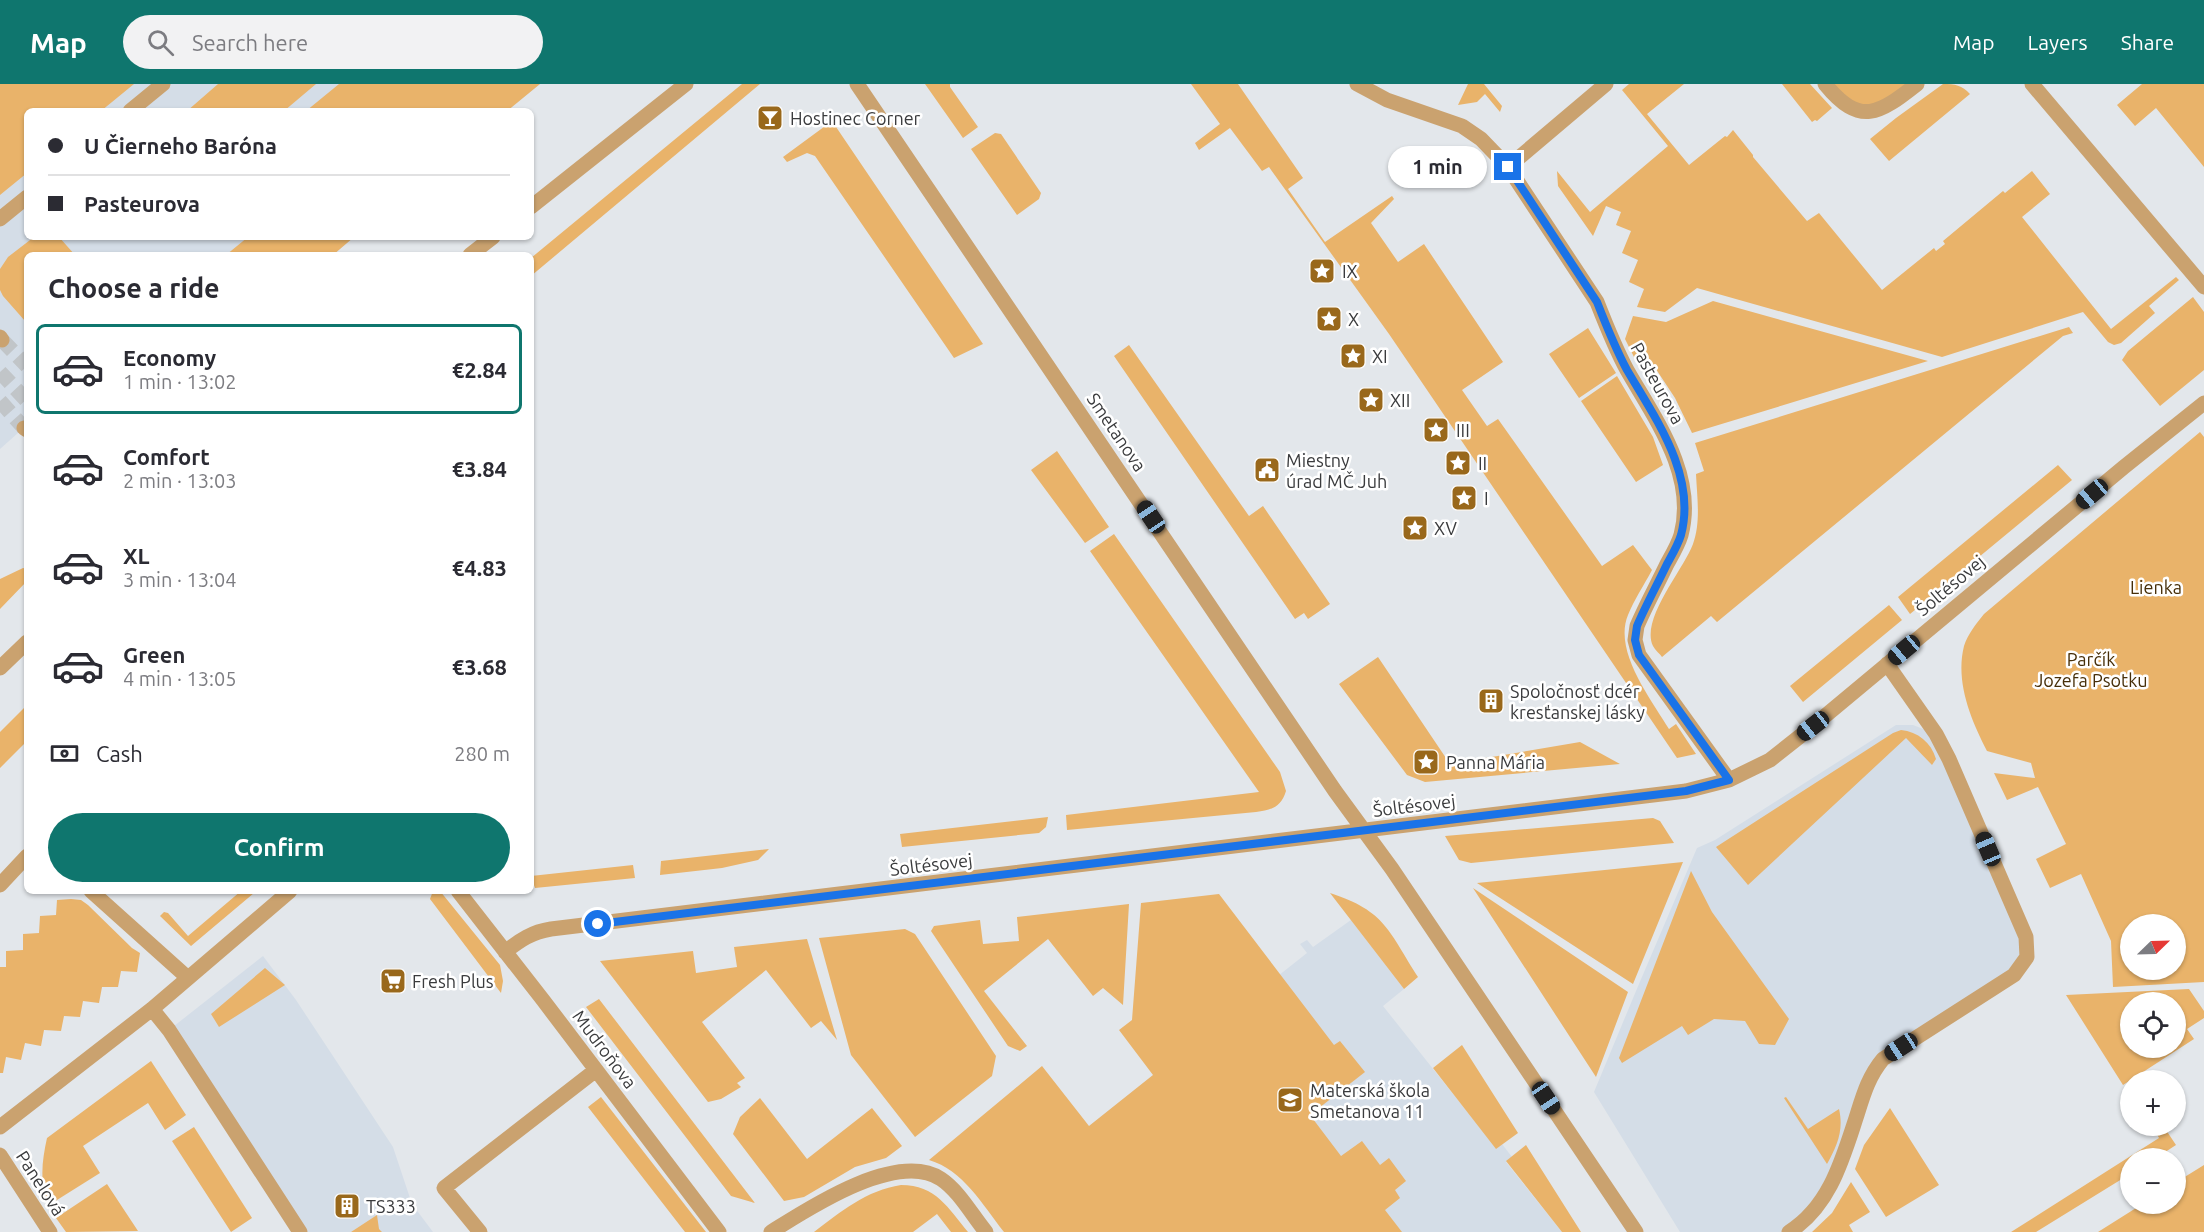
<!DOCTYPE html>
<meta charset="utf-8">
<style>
:root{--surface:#fff;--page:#f2f2f3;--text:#2b2b33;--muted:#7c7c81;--line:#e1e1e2;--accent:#0f766e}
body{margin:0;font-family:Ubuntu,sans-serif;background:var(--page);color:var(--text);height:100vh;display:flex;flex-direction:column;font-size:22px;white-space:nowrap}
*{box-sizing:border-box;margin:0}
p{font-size:20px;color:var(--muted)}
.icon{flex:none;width:33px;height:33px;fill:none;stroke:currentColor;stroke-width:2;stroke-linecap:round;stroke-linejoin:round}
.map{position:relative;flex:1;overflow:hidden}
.side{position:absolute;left:24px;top:168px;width:510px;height:642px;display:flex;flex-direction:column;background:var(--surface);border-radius:9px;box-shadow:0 2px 4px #0004}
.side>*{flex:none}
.banner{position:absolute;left:24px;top:24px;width:510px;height:132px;border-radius:9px;box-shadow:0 2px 4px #0004;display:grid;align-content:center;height:132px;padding:0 24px;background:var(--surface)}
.needle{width:39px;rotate:67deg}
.controls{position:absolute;left:2120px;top:830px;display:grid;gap:12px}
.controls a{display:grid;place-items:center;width:66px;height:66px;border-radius:50%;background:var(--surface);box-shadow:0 2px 4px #0004;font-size:30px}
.end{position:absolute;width:27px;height:27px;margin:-14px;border:8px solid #1a73e8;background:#fff;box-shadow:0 0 0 3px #fff}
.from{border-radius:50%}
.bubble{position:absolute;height:42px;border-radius:21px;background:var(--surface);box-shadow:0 2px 4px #0004;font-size:20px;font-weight:600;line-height:42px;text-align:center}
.car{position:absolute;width:18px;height:36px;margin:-18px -9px;border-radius:8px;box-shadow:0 0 4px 2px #0007;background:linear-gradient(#222 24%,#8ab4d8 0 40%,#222 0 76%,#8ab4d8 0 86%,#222 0)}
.banner b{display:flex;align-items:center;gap:21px;height:57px;font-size:22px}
.banner b+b{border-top:2px solid var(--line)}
.banner i{width:15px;height:15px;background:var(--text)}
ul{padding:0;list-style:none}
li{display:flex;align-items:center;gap:18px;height:90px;margin:0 12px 9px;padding:0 12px;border:3px solid transparent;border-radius:9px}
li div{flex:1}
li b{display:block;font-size:22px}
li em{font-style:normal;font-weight:600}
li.active{border-color:var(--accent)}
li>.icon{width:54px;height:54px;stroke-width:1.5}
h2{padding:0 24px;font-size:27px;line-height:72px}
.pay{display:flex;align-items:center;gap:15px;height:66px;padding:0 24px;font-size:22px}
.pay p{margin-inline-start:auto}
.button{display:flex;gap:12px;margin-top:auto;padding:12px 24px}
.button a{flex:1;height:69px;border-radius:36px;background:var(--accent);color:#fff;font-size:24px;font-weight:600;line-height:69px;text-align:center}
header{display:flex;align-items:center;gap:36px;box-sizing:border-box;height:84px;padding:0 30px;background:var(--accent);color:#fff}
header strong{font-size:28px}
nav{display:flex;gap:33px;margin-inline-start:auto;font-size:21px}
.search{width:420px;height:54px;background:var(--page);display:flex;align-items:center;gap:15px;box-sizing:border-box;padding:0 21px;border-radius:33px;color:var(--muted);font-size:22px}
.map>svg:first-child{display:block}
.built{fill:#d4dde7}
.green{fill:#e9b36a;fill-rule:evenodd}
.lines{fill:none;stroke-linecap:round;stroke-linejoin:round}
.minor-tunnel{stroke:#c1c5c8;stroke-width:15;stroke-dasharray:15 8;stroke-linecap:butt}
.minor{stroke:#caa26f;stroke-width:15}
.route{stroke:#1a73e8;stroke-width:8}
.labels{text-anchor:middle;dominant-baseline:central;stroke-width:5;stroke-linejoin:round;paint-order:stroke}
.poi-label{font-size:18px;fill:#3a3b3d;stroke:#fff;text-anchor:start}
.street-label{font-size:18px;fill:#3a3b3d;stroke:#fff}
.park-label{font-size:18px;fill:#472f09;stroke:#fff}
</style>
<header>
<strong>Map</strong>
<div class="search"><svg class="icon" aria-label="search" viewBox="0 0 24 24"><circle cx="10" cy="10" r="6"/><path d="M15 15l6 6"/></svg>Search here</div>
<nav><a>Map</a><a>Layers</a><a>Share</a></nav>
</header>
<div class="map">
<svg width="2204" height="1148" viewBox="0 0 2204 1148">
<rect width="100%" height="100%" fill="#e3e7eb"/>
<!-- built -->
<path class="built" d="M 0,0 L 540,0 L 507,27 L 27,27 L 27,153 L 354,153 L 333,171 L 27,171 L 27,341 L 0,365 Z
M 1896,641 L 1913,641 L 1936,650 L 2027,873 L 1882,975 L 1841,1077 L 1789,1148 L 1680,1148 L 1594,1008 L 1636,907 L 1697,764 L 1715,756 Z
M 1351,836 L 1404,905 L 1383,922 L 1496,1064 L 1502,1060 L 1512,1073 L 1506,1078 L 1562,1148 L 1110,1148 L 1089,1042 L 1307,869 L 1300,860 L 1307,856 L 1313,863 Z
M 263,872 L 296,916 L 393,1063 L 412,1120 L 433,1148 L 300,1148 L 169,946 Z"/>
<!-- green -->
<path class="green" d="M 0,0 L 134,0 L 101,27 L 27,27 L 27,89 L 0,111 Z
M 218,0 L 316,0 L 284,27 L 187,27 Z
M 339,0 L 540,0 L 507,27 L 306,27 Z
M 742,0 L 760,0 L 531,192 L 531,174 Z
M 925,0 L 950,0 L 950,3 L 978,43 L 963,54 Z
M 1191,0 L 1238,0 L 1303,94 L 1288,105 L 1325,158 L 1392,112 L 1394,115 L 1371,139 L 1398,178 L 1424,160 L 1503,278 L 1462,306 L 1487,342 L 1498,335 L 1602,482 L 1633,461 L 1652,486 C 1644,501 1634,516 1628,531 C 1613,567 1651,615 1669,645 L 1676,640 L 1696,670 L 1677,674 L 1389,250 L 1269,83 L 1262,87 L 1230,44 L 1199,66 L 1195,59 L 1220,40 Z
M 1468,0 L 1484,0 L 1502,22 L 1500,28 L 1485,10 L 1477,18 L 1458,21 Z
M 1629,0 L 1684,0 L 1647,30 L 1689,81 L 1725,52 L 1727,53 L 1733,46 L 1753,71 L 1753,73 L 1807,137 L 1819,129 L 1882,206 L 1934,164 L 1936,167 L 1945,160 L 1943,157 L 2003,107 L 2005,109 L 2032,87 L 2050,110 L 2022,133 L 2111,245 L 2176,193 L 2179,196 L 2149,222 L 2155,229 L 2121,259 L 2114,261 L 2108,258 L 2083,228 L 1942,273 L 1697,204 L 1665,228 L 1637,223 L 1644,205 L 1629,198 L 1638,176 L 1622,169 L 1631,147 L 1616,141 L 1621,128 L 1606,122 L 1593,152 L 1558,102 L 1557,87 L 1590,128 L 1668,62 L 1622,6 Z
M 1782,0 L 1810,0 L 1832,24 L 1817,37 L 1815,36 L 1812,38 Z
M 1825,0 L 1917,0 L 1862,28 Z
M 1943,0 C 1955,0 1962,1 1970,10 L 1889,77 L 1870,55 L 1896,34 Z
M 2142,0 L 2204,0 L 2204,83 L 2156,24 L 2135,42 L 2117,21 Z
M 832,37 L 983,260 L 954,274 L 815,72 L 807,69 L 787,78 L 783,73 Z
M 995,49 L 1001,50 L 1041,109 L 1039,115 L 1017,131 L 971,65 Z
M 34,153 L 59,153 L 75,171 L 27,171 L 27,234 L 25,237 L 3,212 L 0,206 L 0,185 L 8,173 Z
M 248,153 L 354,153 L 333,171 L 226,171 Z
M 2193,213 L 2204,228 L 2204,286 L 2160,322 L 2122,276 L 2128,267 Z
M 1713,217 L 1928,277 L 1692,349 L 1675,314 L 1644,267 L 1634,273 L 1625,255 L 1633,232 L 1666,238 Z
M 2069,243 L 2073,249 L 2063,252 L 1717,538 L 1711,532 L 1662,573 C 1660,570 1655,566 1653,562 C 1640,535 1684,485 1693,460 C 1701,438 1697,413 1696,390 L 1704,387 L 1695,359 Z
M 1588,244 L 1616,289 L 1579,314 L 1549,270 Z
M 1129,261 L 1249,432 L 1263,422 L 1330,520 L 1308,535 L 1304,529 L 1295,535 L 1114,272 Z
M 1617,292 L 1653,353 L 1663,381 L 1636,398 L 1581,317 Z
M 2200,348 L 2204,353 L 2204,898 L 2113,903 L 2111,857 L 2081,790 L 2050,804 L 2036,775 L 2066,760 L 2038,703 L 2007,716 L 1994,689 L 2035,694 L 2031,679 L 1987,667 C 1971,636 1955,598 1964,562 C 1968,550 1976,540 1984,530 ZM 2130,840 L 2175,840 L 2175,885 L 2130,885 Z
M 1057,367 L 1109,443 L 1085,459 L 1031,386 Z
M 2058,381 L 2072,396 L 1910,530 L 1898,513 Z
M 1114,450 L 1280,688 L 1286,707 C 1281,723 1272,726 1256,728 L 1067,746 L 1066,731 L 1259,708 L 1090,467 Z
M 23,484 L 27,485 L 27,497 L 0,525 L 0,495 Z
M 1889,521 L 1902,536 L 1803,618 L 1790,602 Z
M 1378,573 L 1450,680 L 1580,658 L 1620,680 L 1425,698 L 1407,691 L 1339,600 Z
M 27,621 L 27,657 L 0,684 L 0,648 Z
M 1901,646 C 1918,648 1931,658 1936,675 L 1932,681 L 1906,654 L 1748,801 L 1716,763 L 1893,649 Z
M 1048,733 L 1046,743 L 1039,749 L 902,763 L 900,750 Z
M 1653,734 L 1660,737 L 1674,759 L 1471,779 L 1459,776 L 1445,752 Z
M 769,765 L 758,776 L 722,784 L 660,791 L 661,777 Z
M 1683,778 L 1633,900 L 1477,799 Z
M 633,781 L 635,794 L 535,804 L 531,792 Z
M 1691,787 L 1712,828 L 1789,935 L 1775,961 L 1759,960 L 1745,937 L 1714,935 L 1688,951 L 1682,942 L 1622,979 L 1619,974 Z
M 1473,804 L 1628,908 L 1596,993 Z
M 241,807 L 254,809 L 191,862 L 160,832 L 164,828 L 168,829 L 188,852 Z
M 433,807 L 440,807 L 500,881 L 503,897 L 501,909 L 430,815 Z
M 1330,809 C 1386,827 1389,848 1418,893 L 1404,905 Z
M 1219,810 L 1334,961 L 1340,957 L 1365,988 L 1310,1031 L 1341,1072 L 1362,1057 L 1380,1081 L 1389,1074 L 1406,1097 L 1395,1106 L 1400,1114 L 1385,1126 L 1402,1148 L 1004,1148 C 982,1120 963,1086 929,1076 L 1042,982 L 1089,1042 L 1153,991 L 1119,946 L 1132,936 L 1141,819 Z
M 71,815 L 81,816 L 88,821 L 132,864 L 140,869 L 137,888 L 121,887 L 118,903 L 102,903 L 99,919 L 83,917 L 80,933 L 64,932 L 61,947 L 44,946 L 41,962 L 25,959 L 21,976 L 6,973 L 3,989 L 0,989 L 0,883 L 6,883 L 6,867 L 23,866 L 23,850 L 39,849 L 40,832 L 56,831 L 57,816 Z
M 1129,820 L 1123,921 L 1103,904 L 1093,912 L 1048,855 L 984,907 L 1027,962 L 1020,967 L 1008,962 L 931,847 L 934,842 L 980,836 L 983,860 L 1019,857 L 1017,833 Z
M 905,845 L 915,850 L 996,972 L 992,992 L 915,1053 L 851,971 L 819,854 Z
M 807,855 L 837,956 L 821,937 L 811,944 L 766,886 L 702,938 L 745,994 L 737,999 L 741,1003 L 721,1015 L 708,1018 L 600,877 L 693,867 L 696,889 L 737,883 L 734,863 Z
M 265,884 L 285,901 L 219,943 L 211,930 Z
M 2189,905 L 2204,927 L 2204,934 L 2187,945 L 2194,955 L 2123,1001 L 2066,911 ZM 2130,918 L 2175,918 L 2175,963 L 2130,963 Z
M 599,915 L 755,1119 L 731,1112 L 586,923 Z
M 1462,961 L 1518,1049 L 1496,1065 L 1433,984 Z
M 151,977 L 186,1031 L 165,1046 L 148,1019 L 83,1062 L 100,1089 L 49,1121 C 39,1099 42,1077 47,1054 Z
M 601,1013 L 706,1148 L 685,1148 L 588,1023 Z
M 1786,1013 L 1808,1045 L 1839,1025 C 1844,1046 1837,1062 1827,1080 L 1784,1014 Z
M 760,1014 L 807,1075 L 872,1024 L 902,1062 L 886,1074 L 855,1083 L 804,1113 L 784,1117 L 733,1050 L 740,1033 Z
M 1890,1024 L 1939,1101 L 1886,1133 L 1855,1085 L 1864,1061 Z
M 194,1043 L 252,1134 L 231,1148 L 172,1057 Z
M 2164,1043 L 2176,1061 L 2156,1074 L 2130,1074 L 2130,1090 L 2036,1148 L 2011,1148 L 2159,1054 L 2156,1048 Z
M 1526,1061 L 1581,1148 L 1562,1148 L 1506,1077 Z
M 2204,1081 L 2204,1148 L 2098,1148 L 2144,1119 L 2175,1119 L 2175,1099 Z
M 1851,1098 L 1870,1128 L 1849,1141 L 1853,1148 L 1812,1148 L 1832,1129 Z
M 107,1100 L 138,1147 L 66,1148 L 56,1134 Z
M 901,1101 C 936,1101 948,1124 968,1148 L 951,1148 L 937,1130 L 913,1148 L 814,1148 C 840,1128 867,1106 901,1101 Z
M 377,1131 L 379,1145 L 382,1148 L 351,1148 Z"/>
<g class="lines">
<!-- minor-tunnel -->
<path class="minor-tunnel" d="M 2,256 L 27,282
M 0,288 L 27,317
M 0,317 L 24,344"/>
<!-- minor -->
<path class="minor" d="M 857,0 L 1335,707 L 1392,785 L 1636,1148
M 1357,0 L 1387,16 L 1462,42 L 1481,55 L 1508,83 L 1597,218 C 1606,241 1615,264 1627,286 C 1655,335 1697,391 1681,451 C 1678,461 1672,471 1667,480 C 1657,501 1646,521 1637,542 L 1635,556 L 1639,571 L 1729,696
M 1825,0 C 1860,43 1879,30 1917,0
M 2032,0 L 2204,203
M 130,27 L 163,0
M 1508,83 L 1606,0
M 531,123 L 686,0
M 0,135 L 27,113
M 470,171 L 493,153
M 0,253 L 2,256
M 24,344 L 27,346
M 0,584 L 27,558
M 0,801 L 27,772
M 91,807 L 188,894
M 458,807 L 543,916 L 719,1148
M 505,868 C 520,856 532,848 551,845 L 1686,707 L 1729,696 L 1770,676 L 1813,642 L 2124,383 L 2204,319
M 152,925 L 169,946 L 300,1148
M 0,1043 L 152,925 L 290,807
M 0,1071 L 50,1148
M 480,1148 L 444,1104 L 596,986
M 771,1148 C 809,1124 897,1066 941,1095 C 959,1107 972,1131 986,1148
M 1789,1148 C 1829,1123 1842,1077 1856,1034 C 1863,1012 1868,993 1883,975 L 2014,891 L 2027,873 L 2026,853 L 1949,675 L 1936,650 L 1887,580"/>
</g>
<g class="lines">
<!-- route -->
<path class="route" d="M 598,840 L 1686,707 L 1729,696 L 1639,571 L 1635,556 L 1637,542 C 1646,521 1657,501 1667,480 C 1672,471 1678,461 1681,451 C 1697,391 1655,334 1627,286 C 1615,264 1606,241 1597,218 L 1508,83"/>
</g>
<!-- icons -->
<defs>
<g id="bar-square" transform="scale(1.35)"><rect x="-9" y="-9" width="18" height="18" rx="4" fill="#99681b" stroke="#fff"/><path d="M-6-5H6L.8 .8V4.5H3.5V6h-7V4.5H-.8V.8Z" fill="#fff"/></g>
<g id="sight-square" transform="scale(1.35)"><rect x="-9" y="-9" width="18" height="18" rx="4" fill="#99681b" stroke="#fff"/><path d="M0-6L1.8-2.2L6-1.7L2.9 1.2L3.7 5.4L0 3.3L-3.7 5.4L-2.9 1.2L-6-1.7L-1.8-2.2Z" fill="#fff"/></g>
<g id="civic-square" transform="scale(1.35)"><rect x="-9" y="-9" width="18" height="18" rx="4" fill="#99681b" stroke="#fff"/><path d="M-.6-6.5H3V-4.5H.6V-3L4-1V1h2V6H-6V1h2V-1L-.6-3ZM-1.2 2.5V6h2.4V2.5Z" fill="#fff"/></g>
<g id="building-square" transform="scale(1.35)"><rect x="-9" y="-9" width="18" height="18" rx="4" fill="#99681b" stroke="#fff"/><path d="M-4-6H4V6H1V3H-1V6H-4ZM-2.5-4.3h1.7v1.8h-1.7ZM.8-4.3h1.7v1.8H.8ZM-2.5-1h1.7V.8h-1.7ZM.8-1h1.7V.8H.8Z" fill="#fff"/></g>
<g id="supermarket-square" transform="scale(1.35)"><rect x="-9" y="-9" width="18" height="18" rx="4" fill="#99681b" stroke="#fff"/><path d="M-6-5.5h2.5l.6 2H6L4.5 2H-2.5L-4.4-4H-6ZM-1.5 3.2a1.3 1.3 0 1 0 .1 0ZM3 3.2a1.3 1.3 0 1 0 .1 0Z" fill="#fff"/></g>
<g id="school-square" transform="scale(1.35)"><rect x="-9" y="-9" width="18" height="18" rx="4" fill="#99681b" stroke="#fff"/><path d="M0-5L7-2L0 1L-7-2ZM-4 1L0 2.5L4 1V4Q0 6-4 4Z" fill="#fff"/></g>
</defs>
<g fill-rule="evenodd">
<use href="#bar-square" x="770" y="34"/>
<use href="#sight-square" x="1322" y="187"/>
<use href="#sight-square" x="1329" y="235"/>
<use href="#sight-square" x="1353" y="272"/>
<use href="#sight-square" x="1371" y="316"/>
<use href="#sight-square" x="1436" y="346"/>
<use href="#sight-square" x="1458" y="379"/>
<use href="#civic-square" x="1267" y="386"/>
<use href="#sight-square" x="1464" y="414"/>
<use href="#sight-square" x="1415" y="444"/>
<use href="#building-square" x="1491" y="617"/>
<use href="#sight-square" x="1426" y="678"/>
<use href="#supermarket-square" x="393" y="897"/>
<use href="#school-square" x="1290" y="1016"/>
<use href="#building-square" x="347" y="1122"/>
</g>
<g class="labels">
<!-- poi labels -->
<g class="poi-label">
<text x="790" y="34">Hostinec Corner</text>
<text x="1342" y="187">IX</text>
<text x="1348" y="235">X</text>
<text x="1372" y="272">XI</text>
<text x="1390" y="316">XII</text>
<text x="1456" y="346">III</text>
<text x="1286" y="376">Miestny<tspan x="1286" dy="21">úrad MČ Juh</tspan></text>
<text x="1478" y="379">II</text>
<text x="1484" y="414">I</text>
<text x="1434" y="444">XV</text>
<text x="1510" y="607">Spoločnosť dcér<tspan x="1510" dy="21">kresťanskej lásky</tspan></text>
<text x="1446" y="678">Panna Mária</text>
<text x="412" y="897">Fresh Plus</text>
<text x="1310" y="1006">Materská škola<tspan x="1310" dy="21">Smetanova 11</tspan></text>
<text x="366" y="1122">TS333</text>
</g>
<!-- street labels -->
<g class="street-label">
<text transform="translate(1658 299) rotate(61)">Pasteurova</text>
<text transform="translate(1117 348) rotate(56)">Smetanova</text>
<text transform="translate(1950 501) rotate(-40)">Šoltésovej</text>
<text transform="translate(1414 721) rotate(-7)">Šoltésovej</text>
<text transform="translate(931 780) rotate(-7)">Šoltésovej</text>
<text transform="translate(605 965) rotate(53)">Mudroňova</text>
<text transform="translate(41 1099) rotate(57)">Panelová</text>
</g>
<!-- park labels -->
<g class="park-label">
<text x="2156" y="503">Lienka</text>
<text x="2091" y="575">Parčík<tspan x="2091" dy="21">Jozefa Psotku</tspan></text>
</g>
</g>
</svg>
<div class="controls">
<a><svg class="needle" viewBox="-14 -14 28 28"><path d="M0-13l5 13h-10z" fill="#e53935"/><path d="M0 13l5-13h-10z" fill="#7c7c81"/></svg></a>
<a><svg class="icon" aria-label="locate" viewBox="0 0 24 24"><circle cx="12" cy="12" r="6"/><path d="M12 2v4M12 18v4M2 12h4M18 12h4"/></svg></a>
<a>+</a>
<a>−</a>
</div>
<i class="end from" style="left:598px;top:840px"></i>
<i class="end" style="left:1508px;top:83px"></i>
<div class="bubble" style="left:1388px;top:62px;width:99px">1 min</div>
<i class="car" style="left:2092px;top:410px;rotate:230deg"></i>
<i class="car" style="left:1151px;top:433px;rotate:326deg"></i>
<i class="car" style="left:1904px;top:566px;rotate:230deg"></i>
<i class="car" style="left:1813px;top:642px;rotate:232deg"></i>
<i class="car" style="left:1988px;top:765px;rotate:337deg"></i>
<i class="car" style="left:1901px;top:963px;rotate:237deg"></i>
<i class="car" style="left:1546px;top:1014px;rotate:146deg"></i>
<div class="banner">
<b><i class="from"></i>U Čierneho Baróna</b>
<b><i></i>Pasteurova</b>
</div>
<section class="side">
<h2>Choose a ride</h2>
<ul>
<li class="active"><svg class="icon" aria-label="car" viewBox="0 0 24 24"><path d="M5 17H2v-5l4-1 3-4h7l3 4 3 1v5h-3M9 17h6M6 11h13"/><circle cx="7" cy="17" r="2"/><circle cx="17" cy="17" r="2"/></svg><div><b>Economy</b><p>1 min · 13:02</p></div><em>€2.84</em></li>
<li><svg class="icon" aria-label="car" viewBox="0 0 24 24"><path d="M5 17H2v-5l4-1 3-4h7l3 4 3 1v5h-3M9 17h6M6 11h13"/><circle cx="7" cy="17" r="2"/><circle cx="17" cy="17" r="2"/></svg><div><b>Comfort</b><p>2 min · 13:03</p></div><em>€3.84</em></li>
<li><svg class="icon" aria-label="car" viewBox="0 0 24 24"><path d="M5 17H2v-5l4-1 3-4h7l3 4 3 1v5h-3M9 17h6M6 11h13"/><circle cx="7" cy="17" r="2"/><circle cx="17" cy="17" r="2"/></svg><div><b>XL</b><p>3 min · 13:04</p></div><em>€4.83</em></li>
<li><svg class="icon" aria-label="car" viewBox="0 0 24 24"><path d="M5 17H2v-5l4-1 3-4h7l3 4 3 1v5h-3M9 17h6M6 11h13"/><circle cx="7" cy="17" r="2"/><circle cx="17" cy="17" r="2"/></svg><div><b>Green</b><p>4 min · 13:05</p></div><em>€3.68</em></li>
</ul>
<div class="pay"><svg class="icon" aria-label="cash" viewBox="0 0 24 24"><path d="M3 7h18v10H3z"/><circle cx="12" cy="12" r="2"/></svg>Cash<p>280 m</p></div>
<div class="button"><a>Confirm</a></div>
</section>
</div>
